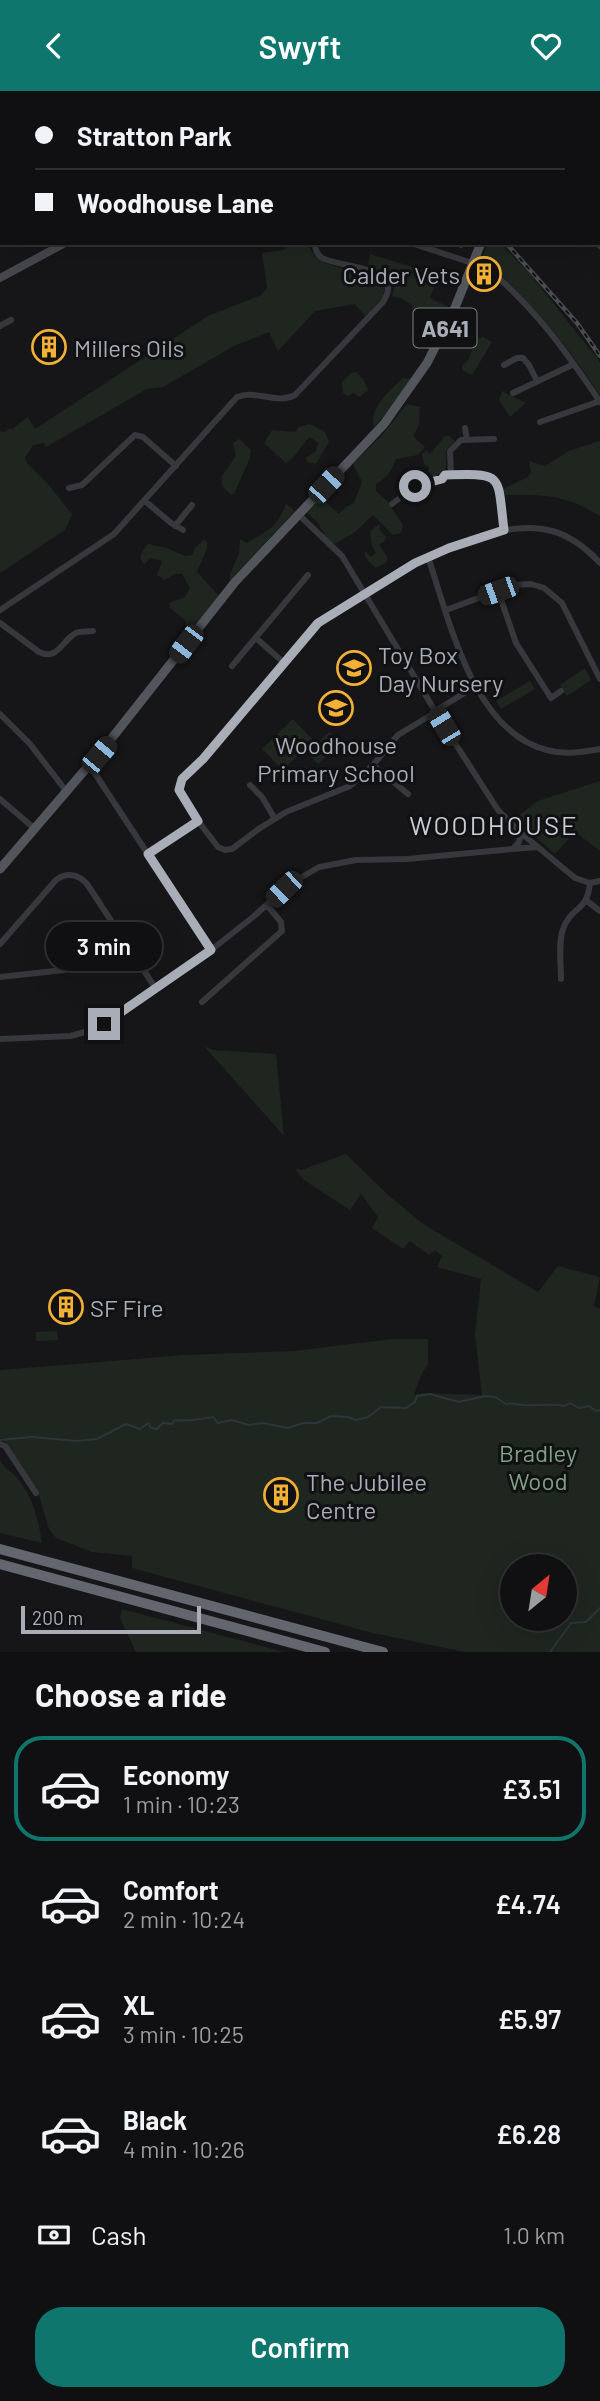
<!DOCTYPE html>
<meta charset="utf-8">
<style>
:root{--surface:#101012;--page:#19191b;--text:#f1f3f6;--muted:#9c9d9f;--line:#303032;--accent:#0f766e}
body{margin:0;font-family:Barlow,sans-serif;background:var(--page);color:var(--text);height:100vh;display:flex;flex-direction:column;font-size:26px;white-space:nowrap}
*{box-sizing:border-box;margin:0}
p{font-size:23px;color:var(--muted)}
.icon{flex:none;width:38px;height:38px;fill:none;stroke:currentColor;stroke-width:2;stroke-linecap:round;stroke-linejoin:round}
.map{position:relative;height:1561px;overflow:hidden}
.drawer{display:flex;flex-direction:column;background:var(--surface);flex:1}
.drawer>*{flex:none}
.banner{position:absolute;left:0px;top:0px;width:600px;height:154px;box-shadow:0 7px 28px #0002,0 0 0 2px var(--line);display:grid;align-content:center;height:154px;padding:0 35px;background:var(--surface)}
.needle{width:46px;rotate:30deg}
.fabs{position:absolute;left:500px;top:1463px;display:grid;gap:14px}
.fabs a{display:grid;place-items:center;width:77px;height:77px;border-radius:50%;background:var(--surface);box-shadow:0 7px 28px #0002,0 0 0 2px var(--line);font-size:35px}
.scale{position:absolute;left:21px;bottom:18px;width:180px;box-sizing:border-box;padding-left:7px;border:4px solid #a8adb8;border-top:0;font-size:19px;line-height:24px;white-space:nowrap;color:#a8adb8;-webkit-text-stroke:5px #111113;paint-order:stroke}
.end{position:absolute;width:32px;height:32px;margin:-16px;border:9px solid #a8adb8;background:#111;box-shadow:0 0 0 4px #111}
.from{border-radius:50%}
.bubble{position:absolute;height:49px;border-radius:24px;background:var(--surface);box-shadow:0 7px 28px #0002,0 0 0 2px var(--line);font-size:23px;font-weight:600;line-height:49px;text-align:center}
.car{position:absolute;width:21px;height:42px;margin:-21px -10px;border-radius:9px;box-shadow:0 0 5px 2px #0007;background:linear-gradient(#222 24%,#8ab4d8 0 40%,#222 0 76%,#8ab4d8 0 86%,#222 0)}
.banner b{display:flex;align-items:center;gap:24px;height:66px;font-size:26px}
.banner b+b{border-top:2px solid var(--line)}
.banner i{width:18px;height:18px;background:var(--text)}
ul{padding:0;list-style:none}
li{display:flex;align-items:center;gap:21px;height:105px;margin:0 14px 10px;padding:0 21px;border:4px solid transparent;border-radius:28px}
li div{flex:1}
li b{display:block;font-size:26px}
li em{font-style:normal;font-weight:600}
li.current{border-color:var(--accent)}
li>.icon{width:63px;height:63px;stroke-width:1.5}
h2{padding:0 35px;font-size:32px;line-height:84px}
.pay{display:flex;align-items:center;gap:18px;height:77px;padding:0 35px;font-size:26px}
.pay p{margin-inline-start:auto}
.action{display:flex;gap:14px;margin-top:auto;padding:14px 35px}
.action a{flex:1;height:80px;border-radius:28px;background:var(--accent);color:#fff;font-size:28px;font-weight:600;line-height:80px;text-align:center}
header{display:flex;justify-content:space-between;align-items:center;height:91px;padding:0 35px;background:var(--accent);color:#fff;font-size:32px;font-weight:600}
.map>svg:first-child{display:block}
.green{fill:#1e261f;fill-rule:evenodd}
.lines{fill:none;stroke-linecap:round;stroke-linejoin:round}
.stream{stroke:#2c353c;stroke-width:2}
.street{stroke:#37383d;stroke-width:6}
.secondary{stroke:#45474d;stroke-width:8}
.primary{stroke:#53555c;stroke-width:9}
.highway{stroke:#63666e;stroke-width:10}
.rail-casing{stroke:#4a4c52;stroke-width:4.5}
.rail{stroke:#111113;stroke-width:2;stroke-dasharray:5;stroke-linecap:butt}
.route{stroke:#a8adb8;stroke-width:9}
.labels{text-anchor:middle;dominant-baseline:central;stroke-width:6;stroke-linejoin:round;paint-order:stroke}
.shield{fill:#111113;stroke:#7b7e86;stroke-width:2}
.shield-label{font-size:23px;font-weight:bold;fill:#a8adb8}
.poi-label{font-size:24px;fill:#a8adb8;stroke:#111113;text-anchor:start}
.park-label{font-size:24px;fill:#7fa381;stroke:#111113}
.neighbourhood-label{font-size:26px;letter-spacing:2px;fill:#c9ccd4;stroke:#111113}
</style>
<header><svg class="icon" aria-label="back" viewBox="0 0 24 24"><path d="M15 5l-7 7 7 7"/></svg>Swyft<svg class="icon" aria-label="heart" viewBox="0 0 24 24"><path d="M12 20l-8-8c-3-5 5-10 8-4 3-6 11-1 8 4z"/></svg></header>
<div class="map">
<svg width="600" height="1561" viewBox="0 0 600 1561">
<rect width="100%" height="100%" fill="#161618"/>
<!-- green -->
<path class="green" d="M 306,152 C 310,157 314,166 320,169 C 341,182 363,174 385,194 L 383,206 L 365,225 L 355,213 L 315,220 L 278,260 L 269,241 L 234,255 L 163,296 L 147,298 L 46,356 L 44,352 L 33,354 L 25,367 L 27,372 L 47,392 L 72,423 L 65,439 L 0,482 L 0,340 L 5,341 L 10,337 L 12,338 L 28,326 L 35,338 L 208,225 L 261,204 L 267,197 L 262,162 L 283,159 L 292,153 Z
M 488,152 L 500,152 L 530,183 L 600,271 L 600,304 C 566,253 529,207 482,167 Z
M 370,163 L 439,184 L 430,207 L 451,217 L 433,257 L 414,241 L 412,214 L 401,207 L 392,206 L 394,198 L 387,184 L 368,174 Z
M 482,245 L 492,251 L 472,284 L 463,280 L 462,275 L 469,268 L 476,247 L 480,248 Z
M 356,281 L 363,288 L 368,299 L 360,306 L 354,302 L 348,305 L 343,302 L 342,291 L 351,282 Z
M 403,287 L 411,288 L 386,323 L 374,336 C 368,317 391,299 403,287 Z
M 502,300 L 526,312 L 510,326 L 499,309 Z
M 407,313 L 420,316 L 419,334 L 413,345 L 425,356 L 418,364 L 396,368 C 392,380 386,387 376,393 L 376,400 L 387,410 L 403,434 L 401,442 L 393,444 L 373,424 L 354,442 L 334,453 L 328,450 L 318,432 L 306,421 L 321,407 L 339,423 L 346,416 L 354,412 L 362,391 L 353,373 L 381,345 Z
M 310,333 L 325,341 L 329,351 L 316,373 L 307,371 L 306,367 L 316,360 L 318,352 L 310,346 C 300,354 298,365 286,372 L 264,352 L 272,339 L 295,341 L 299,336 Z
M 445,345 L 449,345 L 455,350 L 446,360 C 447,384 447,378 428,389 L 429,376 L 424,373 L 422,363 L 427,360 L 430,363 Z
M 239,348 L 251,359 L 250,367 L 234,403 L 230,403 L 222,395 L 222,385 L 236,365 L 233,352 Z
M 600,350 L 600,425 C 564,403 546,404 505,404 L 503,398 L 528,386 L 531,381 L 529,370 L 545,375 L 569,360 Z
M 286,413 L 295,420 L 230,489 L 229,486 L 239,462 L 240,448 L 247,452 C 267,440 277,437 286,413 Z
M 379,433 L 380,439 L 386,446 L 384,451 L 379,453 L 387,466 L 387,471 L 376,477 C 371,473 364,468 365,460 L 371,466 L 376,462 L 372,455 L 370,440 Z
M 204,449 L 207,451 L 207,457 L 197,481 L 219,505 L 185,547 L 182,544 L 187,537 L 185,529 L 170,517 L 169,512 L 185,506 L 190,497 L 182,483 L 175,483 L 165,489 L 157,484 L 162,470 L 150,467 L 144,474 L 140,467 L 143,459 L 148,453 L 167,457 L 185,465 L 192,464 L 195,457 Z
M 585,577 L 591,589 L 567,605 L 560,594 Z
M 530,590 L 535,598 L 501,618 L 496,610 Z
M 293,628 L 313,649 L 283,679 L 262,658 Z
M 329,641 L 340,652 L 318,673 L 307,661 Z
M 600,690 L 600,760 L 575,741 L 555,763 L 515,727 L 538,710 Z
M 204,955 L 213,959 L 276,963 L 284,1045 Z
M 346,1063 L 387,1103 L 423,1133 L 538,1201 L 558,1175 L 600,1186 L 594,1215 L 600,1218 L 600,1561 L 465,1561 L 373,1542 L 132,1477 L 132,1465 L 92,1461 L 56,1447 L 49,1438 L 37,1398 L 5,1350 L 0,1347 L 0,1279 L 185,1264 L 294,1260 L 392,1248 L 428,1248 L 428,1273 L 421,1284 L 414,1304 L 423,1302 L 482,1304 L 475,1244 L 481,1188 L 437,1176 L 442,1165 L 435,1159 L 429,1164 L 410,1150 L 403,1158 L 372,1137 L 378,1126 L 361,1103 L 350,1119 L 304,1089 L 296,1080 L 297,1077 L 302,1079 ZM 513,1475 L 565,1475 L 565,1528 L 513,1528 Z
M 57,1240 L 58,1249 L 36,1250 L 36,1241 Z
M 0,1369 C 4,1378 13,1381 19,1389 C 33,1407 39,1430 42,1452 L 0,1442 Z
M 122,1518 L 284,1561 L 136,1561 L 120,1527 Z"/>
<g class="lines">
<!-- stream -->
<path class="stream" d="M 0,1349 L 32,1346 L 77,1350 L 97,1348 L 126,1333 L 140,1338 L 148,1332 L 151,1337 L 157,1338 L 163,1332 L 172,1333 L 175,1329 C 186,1331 201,1328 213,1326 L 218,1332 L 232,1329 L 249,1334 L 262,1332 L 288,1337 L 303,1332 L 317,1332 L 331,1325 L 348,1326 L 356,1329 L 368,1326 L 381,1316 L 406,1317 L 415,1311 L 417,1305 L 430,1303 L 459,1311 L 485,1305 L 495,1306 L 506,1313 C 513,1311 516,1314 523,1314 C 538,1315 550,1312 565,1315 L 570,1312 L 579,1317 L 589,1315 L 596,1320 L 600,1319
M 550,1561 L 571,1532 L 586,1531 L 600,1517"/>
<!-- street -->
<path class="street" d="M 177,0 L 178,2
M 289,0 L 289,2
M 326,0 L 326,2
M 471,0 L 474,2
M 242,2 L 244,0
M 278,2 L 280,0
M 598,100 L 600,97
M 0,137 L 2,136
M 270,152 L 270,153
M 411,152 L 472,172
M 459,152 L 461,154
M 598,152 L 600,155
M 474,167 C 527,206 564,257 600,311
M 0,235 L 11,229
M 504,274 L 517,267 L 523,267 L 529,274 L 537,290
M 513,302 L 574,273
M 540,331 L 600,310
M 465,337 L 467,349
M 451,384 L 450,360 L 461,349 L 494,348
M 69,397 L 82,394 L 135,344 L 143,346 L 176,375
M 145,410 L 171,432 L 183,439
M 392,413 L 415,395 L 442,388 L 445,384 C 505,381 497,385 504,439
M 299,424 L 342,465 L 444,635 L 498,719 L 521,742 L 575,787 L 590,792 L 600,790
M 175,435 L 192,414
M 428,466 C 449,528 473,641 547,659 C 565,664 582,661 600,658
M 498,500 L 516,552 L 551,607 L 561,600
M 363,502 C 409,474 496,424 552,440 C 571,445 587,458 600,472
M 0,519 L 114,443 L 237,306 C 256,298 276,314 295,304 L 383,211 C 407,174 339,177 322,167 C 316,163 315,158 315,152
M 446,519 L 514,494 L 531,493 L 544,497 L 562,512 L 600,588
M 0,532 L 39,561 C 58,570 61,550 76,542 C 81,540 87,541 93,540
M 256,547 L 283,571
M 232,575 L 308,484
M 435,620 L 476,595
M 0,623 L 30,653 L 67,701
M 373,674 L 408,703
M 90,675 L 211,859
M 250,694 L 262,706 L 275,728
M 0,708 L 35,738
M 198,730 L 180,701 L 179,695 L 182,688 L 203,668 L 315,534 L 363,503
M 513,758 L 538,756
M 148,763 L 198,730 L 218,756 L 225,759 L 232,758 L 260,737 L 286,721 L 350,695 L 373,674 L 398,644 L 436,621
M 587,810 L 600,820
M 0,853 L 56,789 C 67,781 78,783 87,793 L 156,898
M 0,886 L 64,879 L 79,873 L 121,844
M 561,888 C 561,872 558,852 563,838 C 572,814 587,822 590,792
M 202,911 L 282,840 L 281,831 L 267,814
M 0,948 L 71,945 L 98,937 L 211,859 L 253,826 L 290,793 L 319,776 L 356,769 L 407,768 L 513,758 L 519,751 L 521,742
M 0,1353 L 5,1355 L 36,1402"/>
<!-- secondary -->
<path class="secondary" d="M 0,187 L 65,152"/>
<!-- primary -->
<path class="primary" d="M 89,2 L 94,0
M 544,2 L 545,0
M 0,33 L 2,33
M 0,778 L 108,652 L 235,491 L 384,333 L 427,272 L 454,219 L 481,152"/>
<!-- highway -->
<path class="highway" d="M 0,1458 L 383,1561
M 0,1473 L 325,1561"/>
<!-- rail casing -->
<g class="rail-casing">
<path id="rail" d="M 366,0 L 367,2
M 506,152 L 577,232 L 600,265"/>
</g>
<!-- rail -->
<use href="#rail" class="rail"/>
</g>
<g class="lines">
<!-- route -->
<path class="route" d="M 104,933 L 211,859 L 148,763 L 198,730 L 179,699 L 182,688 L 203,668 L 318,532 L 415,472 L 449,457 L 504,439 C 497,383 505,382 445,384 L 442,388 L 415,395"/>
</g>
<!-- icons -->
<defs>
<g id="building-ring" transform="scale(1.75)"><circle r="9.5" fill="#111113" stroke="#f2b134" stroke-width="1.5"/><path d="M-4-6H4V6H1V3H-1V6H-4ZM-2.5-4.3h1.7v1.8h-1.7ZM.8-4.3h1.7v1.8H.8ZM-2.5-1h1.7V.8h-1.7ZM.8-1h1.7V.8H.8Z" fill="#f2b134"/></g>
<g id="school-ring" transform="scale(1.75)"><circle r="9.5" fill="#111113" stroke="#f2b134" stroke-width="1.5"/><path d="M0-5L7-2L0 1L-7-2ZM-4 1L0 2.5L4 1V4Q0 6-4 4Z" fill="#f2b134"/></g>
</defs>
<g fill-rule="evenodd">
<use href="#building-ring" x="484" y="183"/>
<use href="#building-ring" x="49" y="256"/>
<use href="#school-ring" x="354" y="577"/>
<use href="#school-ring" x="336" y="617"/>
<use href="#building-ring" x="66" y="1216"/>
<use href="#building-ring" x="281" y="1404"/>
</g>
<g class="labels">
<!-- shield labels -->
<rect class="shield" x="413.5" y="217.5" width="63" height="39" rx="5"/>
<g class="shield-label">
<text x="445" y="237">A641</text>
</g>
<!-- poi labels -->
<g class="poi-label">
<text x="460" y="183" text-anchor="end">Calder Vets</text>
<text x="74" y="256">Millers Oils</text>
<text x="378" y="563">Toy Box<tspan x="378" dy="28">Day Nursery</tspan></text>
<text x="336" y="653" text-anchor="middle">Woodhouse<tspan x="336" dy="28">Primary School</tspan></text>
<text x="90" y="1216">SF Fire</text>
<text x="306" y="1390">The Jubilee<tspan x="306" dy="28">Centre</tspan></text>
</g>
<!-- park labels -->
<g class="park-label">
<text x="538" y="1361">Bradley<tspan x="538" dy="28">Wood</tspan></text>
</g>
<!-- neighbourhood labels -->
<g class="neighbourhood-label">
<text x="494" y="733">WOODHOUSE</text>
</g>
</g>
</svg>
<div class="fabs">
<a><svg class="needle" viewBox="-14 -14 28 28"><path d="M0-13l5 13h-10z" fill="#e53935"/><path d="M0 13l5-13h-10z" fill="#9c9d9f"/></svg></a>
</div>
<div class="scale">200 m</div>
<i class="end from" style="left:415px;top:395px"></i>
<i class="end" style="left:104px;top:933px"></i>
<div class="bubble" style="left:46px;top:831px;width:116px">3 min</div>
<i class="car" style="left:326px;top:394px;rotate:43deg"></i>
<i class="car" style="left:498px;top:500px;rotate:250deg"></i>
<i class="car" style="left:186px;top:553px;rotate:217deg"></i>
<i class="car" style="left:444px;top:635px;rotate:329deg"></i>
<i class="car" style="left:99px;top:664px;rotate:40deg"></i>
<i class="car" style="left:284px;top:798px;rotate:226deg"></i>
<div class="banner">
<b><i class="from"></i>Stratton Park</b>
<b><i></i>Woodhouse Lane</b>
</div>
</div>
<section class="drawer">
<h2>Choose a ride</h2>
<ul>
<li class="current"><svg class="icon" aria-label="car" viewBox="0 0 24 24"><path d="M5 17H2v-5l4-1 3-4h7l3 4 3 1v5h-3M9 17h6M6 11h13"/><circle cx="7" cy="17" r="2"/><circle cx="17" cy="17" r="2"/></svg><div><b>Economy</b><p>1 min · 10:23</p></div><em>£3.51</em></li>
<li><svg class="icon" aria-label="car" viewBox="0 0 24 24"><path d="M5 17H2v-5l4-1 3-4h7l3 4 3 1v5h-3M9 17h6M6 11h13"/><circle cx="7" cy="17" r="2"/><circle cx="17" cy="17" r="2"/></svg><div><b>Comfort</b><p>2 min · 10:24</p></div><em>£4.74</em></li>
<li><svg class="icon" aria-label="car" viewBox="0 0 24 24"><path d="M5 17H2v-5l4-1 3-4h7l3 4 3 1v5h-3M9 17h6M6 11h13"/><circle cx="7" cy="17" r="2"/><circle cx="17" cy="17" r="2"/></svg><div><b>XL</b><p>3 min · 10:25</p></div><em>£5.97</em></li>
<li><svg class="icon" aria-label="car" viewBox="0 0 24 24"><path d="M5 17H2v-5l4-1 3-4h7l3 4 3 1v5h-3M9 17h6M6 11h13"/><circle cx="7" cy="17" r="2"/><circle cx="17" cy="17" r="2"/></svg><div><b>Black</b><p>4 min · 10:26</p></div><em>£6.28</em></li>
</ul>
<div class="pay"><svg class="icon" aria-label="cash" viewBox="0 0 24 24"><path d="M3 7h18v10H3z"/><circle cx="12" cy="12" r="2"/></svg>Cash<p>1.0 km</p></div>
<div class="action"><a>Confirm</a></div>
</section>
